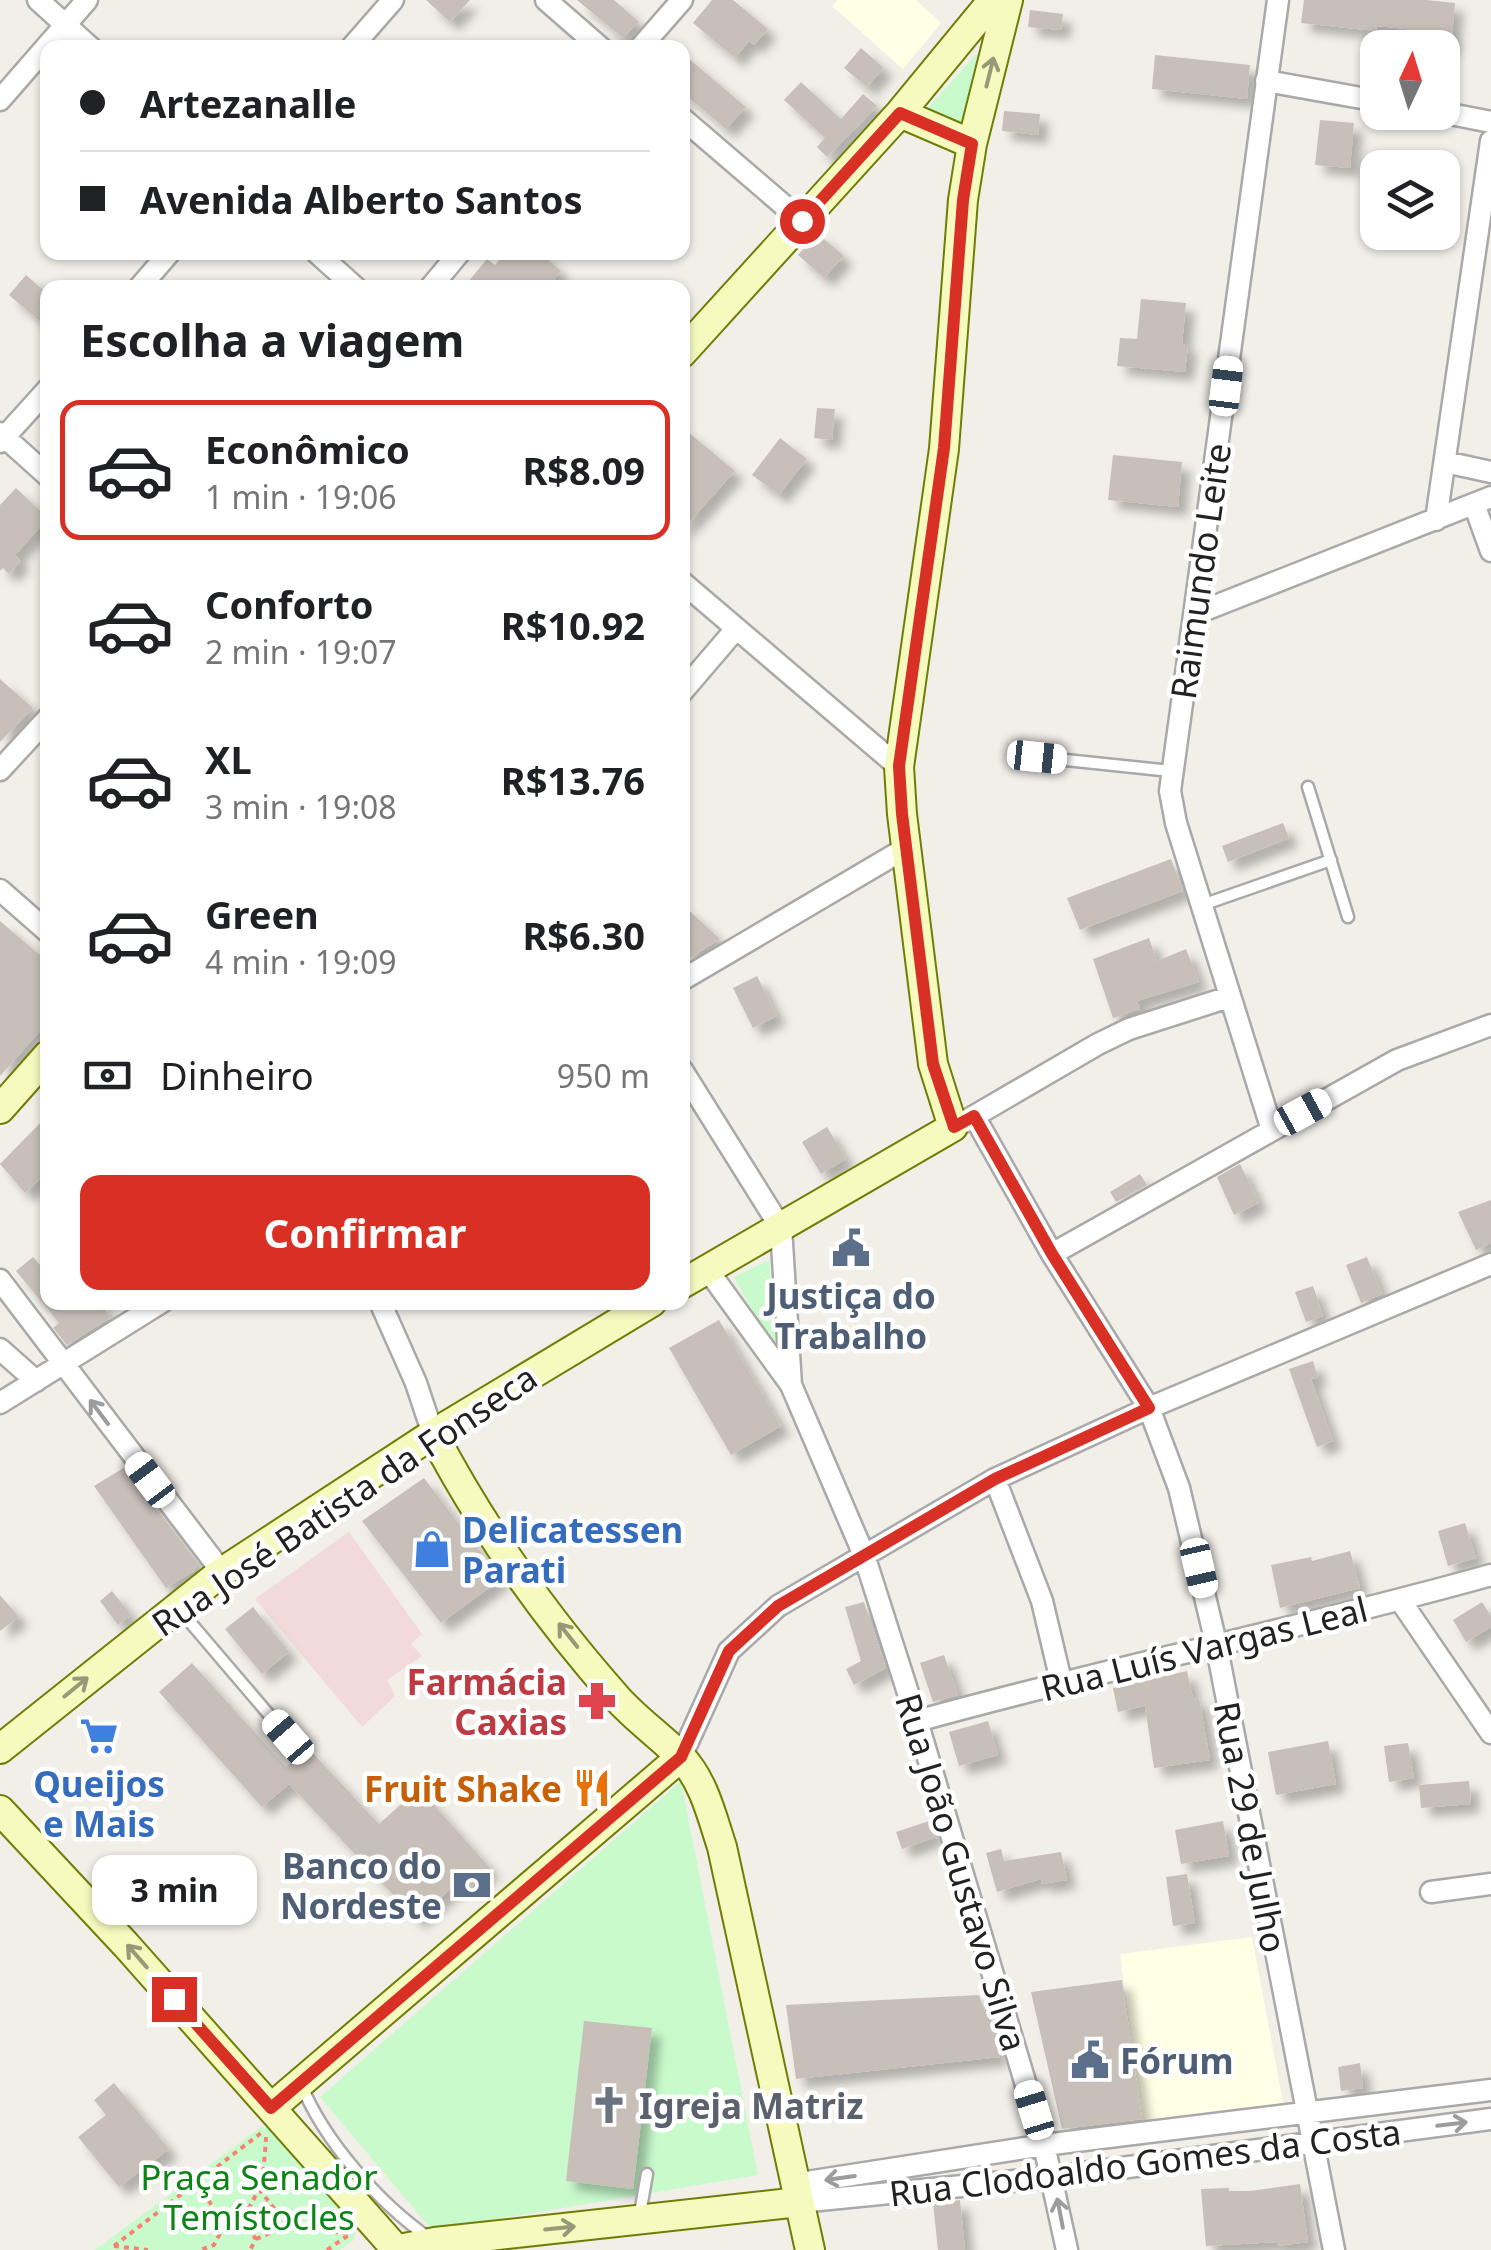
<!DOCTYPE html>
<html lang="pt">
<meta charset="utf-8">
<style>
:root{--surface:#fff;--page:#f2f2f2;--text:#202124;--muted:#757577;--line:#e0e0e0;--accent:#d93025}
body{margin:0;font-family:"Noto Sans",sans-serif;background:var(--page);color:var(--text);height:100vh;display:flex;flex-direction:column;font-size:38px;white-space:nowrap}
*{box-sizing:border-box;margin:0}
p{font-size:32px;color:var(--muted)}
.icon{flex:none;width:55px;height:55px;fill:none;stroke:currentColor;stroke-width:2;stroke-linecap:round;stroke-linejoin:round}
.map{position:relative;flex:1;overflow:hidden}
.details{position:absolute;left:40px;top:280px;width:650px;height:1030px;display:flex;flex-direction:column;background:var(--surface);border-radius:20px;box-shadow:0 2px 8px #0004}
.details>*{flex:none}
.top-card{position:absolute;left:40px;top:40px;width:650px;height:220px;border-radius:20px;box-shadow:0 2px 8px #0004;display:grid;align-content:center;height:220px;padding:0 40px;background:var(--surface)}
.needle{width:65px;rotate:4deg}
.controls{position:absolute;left:1360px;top:30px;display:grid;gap:20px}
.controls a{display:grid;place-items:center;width:100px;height:100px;border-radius:20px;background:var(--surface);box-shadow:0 2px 8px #0004;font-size:50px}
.end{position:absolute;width:45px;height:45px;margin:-22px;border:12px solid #d93025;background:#fff;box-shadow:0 0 0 5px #fff}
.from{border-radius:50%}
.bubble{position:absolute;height:70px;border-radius:20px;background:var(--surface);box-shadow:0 2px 8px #0004;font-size:32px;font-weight:700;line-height:70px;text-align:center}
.car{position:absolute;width:30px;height:60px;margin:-30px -15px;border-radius:12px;box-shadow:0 0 8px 2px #0007;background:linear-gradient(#fff 24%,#345 0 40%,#fff 0 76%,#345 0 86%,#fff 0)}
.top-card b{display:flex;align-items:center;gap:35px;height:95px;font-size:38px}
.top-card b+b{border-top:2px solid var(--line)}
.top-card i{width:25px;height:25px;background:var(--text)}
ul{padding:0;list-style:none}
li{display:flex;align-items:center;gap:30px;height:140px;margin:0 20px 15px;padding:0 20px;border:5px solid transparent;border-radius:20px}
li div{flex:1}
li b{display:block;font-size:38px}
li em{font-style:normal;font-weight:700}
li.selected{border-color:var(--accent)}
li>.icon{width:90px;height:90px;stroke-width:1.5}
h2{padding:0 40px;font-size:45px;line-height:120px}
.pay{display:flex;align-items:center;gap:25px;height:110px;padding:0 40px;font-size:38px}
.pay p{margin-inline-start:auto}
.cta{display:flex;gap:20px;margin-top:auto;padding:20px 40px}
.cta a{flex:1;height:115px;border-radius:20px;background:var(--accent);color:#fff;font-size:40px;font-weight:700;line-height:115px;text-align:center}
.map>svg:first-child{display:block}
.commercial{fill:#f2dad9}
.education{fill:#ffffe5}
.park{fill:#c8facc}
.building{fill:#c7bfb8;filter:url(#shadow)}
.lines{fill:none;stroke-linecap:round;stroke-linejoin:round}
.lane-casing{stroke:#a9a9a9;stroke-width:15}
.street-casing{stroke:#a9a9a9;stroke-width:25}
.secondary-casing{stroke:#707d05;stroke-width:32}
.path{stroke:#fa8072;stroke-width:4;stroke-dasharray:5 5;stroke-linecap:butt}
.lane{stroke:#fff;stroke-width:10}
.street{stroke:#fff;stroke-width:20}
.secondary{stroke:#f7fabf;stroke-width:28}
.oneway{stroke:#979978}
.oneway2{stroke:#9c9c9c}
.route{stroke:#d93025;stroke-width:12}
.labels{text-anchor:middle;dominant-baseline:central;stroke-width:9;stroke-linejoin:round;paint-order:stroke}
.street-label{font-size:35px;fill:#222;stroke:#fff}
.service-label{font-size:35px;font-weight:bold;fill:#4e5e75;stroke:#fff}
.shop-label{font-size:35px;font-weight:bold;fill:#366cbe;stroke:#fff;text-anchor:start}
.health-label{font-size:35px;font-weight:bold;fill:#be3a42;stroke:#fff;text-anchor:end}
.food-label{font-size:35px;font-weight:bold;fill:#c56008;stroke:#fff;text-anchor:end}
.worship-label{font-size:35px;font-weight:bold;fill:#5b616d;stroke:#fff;text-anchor:start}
.park-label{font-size:35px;fill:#0c8416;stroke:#fff}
</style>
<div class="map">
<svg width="1491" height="2250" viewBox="0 0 1491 2250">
<defs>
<filter id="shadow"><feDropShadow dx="9" dy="9" stdDeviation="5" flood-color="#0004"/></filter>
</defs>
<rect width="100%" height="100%" fill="#f2efe9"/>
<!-- commercial -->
<path class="commercial" d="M 349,1532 L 422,1634 L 411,1644 L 422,1656 L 387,1680 L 395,1696 L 362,1727 L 255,1599 Z"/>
<!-- education -->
<path class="education" d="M 838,0 L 916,0 L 941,23 L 903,69 L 832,6 Z
M 1252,1937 L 1284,2108 L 1143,2128 L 1120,1954 Z"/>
<!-- park -->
<path class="park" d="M 978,52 L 960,132 L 925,111 Z
M 769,1260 L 779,1359 L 734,1277 Z
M 681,1781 L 758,2175 L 432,2230 L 320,2097 Z
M 261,2127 L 275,2130 L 356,2227 L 354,2240 L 340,2250 L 95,2250 Z"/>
<!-- building -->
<path class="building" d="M 426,0 L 470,0 L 450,22 Z
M 577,0 L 614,0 L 639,22 L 623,38 Z
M 712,0 L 733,0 L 768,29 L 754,45 L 749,41 L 735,58 L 693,23 Z
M 1304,0 L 1426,0 L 1455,3 L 1451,46 L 1406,40 L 1407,29 L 1377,26 L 1376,31 L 1301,23 Z
M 1030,10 L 1063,14 L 1061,30 L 1028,27 Z
M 861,48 L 884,68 L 867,87 L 844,68 Z
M 682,53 L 746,107 L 726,129 L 682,92 Z
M 1155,55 L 1250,65 L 1247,99 L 1152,89 Z
M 801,82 L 841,119 L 863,94 L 877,106 L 827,157 L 817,147 L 825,138 L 784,100 Z
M 1004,111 L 1040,114 L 1038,135 L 1002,131 Z
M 1320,120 L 1354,123 L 1350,168 L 1315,165 Z
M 817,233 L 844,256 L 824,278 L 798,255 Z
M 506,252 L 539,252 L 561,271 L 547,288 L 463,288 L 487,259 L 495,265 Z
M 26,275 L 48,294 L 48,328 L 9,295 Z
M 1141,299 L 1186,303 L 1182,344 L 1188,344 L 1185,372 L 1117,366 L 1120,338 L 1137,339 Z
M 817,408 L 835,409 L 832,440 L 814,438 Z
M 682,427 L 735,471 L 682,530 Z
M 780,438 L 807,459 L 779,495 L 752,475 Z
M 1113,455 L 1182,462 L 1178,507 L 1108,500 Z
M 16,488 L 48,518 L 15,555 L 21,561 L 9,574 L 3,568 L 0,571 L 0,505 Z
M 0,679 L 33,708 L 0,742 Z
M 1283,823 L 1289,838 L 1228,862 L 1222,846 Z
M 1171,859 L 1183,891 L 1080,930 L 1067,898 Z
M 682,904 L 720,939 L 682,963 Z
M 0,921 L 48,962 L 48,1022 L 0,1076 Z
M 1149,938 L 1157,961 L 1186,949 L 1199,982 L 1137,1001 L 1140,1009 L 1113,1018 L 1093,959 Z
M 757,976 L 777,1016 L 753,1028 L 733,988 Z
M 48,1115 L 48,1172 L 25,1193 L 0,1164 Z
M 827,1127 L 846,1159 L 821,1174 L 802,1142 Z
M 1240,1164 L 1259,1203 L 1234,1215 L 1217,1177 Z
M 1140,1174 L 1147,1185 L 1116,1202 L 1110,1192 Z
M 1491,1200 L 1491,1243 L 1476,1250 L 1458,1212 Z
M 33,1257 L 48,1274 L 48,1302 L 101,1302 L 110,1318 L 67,1345 L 53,1328 L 59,1323 L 16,1271 Z
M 1367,1257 L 1382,1294 L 1361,1303 L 1346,1265 Z
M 1313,1286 L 1323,1316 L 1306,1322 L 1295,1292 Z
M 719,1320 L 781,1426 L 731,1455 L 669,1348 Z
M 1313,1361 L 1318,1377 L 1311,1379 L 1333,1441 L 1317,1447 L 1289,1369 Z
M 125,1467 L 198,1563 L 194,1571 L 166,1588 L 94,1486 Z
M 424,1478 L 501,1579 L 441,1623 L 362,1521 Z
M 1465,1523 L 1476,1558 L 1448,1566 L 1438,1531 Z
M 1350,1551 L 1360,1588 L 1280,1608 L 1271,1565 L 1311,1557 L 1312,1561 Z
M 112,1591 L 131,1615 L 118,1625 L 100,1601 Z
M 0,1595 L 19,1617 L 0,1631 Z
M 864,1602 L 886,1668 L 854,1685 L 846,1669 L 861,1661 L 845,1607 Z
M 1482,1602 L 1491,1616 L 1491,1627 L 1466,1642 L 1453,1620 Z
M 253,1607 L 289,1652 L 262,1674 L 225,1629 Z
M 944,1655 L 958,1695 L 933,1702 L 920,1663 Z
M 192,1663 L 286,1767 L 307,1747 L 379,1824 L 419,1788 L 491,1869 L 469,1888 L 461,1879 L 417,1920 L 289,1784 L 262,1807 L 159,1692 Z
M 1187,1671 L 1193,1699 L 1199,1698 L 1210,1760 L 1154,1768 L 1145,1706 L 1118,1712 L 1113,1688 Z
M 988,1721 L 998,1755 L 959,1766 L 949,1732 Z
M 1328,1741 L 1336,1784 L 1276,1795 L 1268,1752 Z
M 1408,1743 L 1414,1778 L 1389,1782 L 1384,1746 Z
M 1469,1781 L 1471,1804 L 1421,1808 L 1419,1785 Z
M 929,1821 L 935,1837 L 902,1849 L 896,1832 Z
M 1223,1821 L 1229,1856 L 1181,1864 L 1175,1830 Z
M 1001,1849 L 1004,1861 L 1061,1852 L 1067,1880 L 1042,1884 L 1041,1879 L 997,1892 L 986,1853 Z
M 1187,1874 L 1195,1923 L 1173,1926 L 1166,1877 Z
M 1122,1980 L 1142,2119 L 1062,2129 L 1031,1992 Z
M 979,1995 L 1000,2057 L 796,2079 L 786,2005 Z
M 584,2021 L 652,2028 L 633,2189 L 566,2181 Z
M 1360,2063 L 1363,2088 L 1341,2091 L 1338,2067 Z
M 114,2083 L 169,2149 L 119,2187 L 78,2137 L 106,2115 L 94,2100 Z
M 1300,2184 L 1308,2242 L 1277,2246 L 1277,2242 L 1206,2246 L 1201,2189 L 1229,2188 L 1229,2191 L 1250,2191 Z
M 960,2200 L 965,2250 L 938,2250 L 933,2203 Z"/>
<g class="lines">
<!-- lane casing -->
<g class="lane-casing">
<path id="lane" d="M 1037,757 L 1171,771
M 1308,787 L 1348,917
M 1202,905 L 1331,860
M 178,1608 L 288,1737
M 301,2084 C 324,2141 379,2203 429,2238
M 639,2219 L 647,2174"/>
</g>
<!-- street casing -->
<g class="street-casing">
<path id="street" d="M 38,0 L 91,48
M 546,0 L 601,48
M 351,48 L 393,0
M 640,48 L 682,0
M 1266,81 L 1378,101
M 0,100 L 87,0
M 1440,112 L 1491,122
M 682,118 L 802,221
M 316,252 L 356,288
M 139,288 L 170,252
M 430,288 L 460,252
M 0,433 L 48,476
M 0,442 L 48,389
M 1445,462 L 1491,472
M 1474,504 L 1491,551
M 1436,520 L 1491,141
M 682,582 L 899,767
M 1195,614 L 1491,497
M 682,692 L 735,630
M 0,770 L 48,718
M 0,890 L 48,932
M 682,980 L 906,848
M 682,1070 L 781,1228 L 791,1385
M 974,1116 L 1052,1254 L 1149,1408 L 1179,1488 L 1216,1643 L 1334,2250
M 964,1122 L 1098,1044 L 1129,1029 L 1229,997
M 1272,1130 L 1176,823 L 1170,791 L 1278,0
M 1052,1254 L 1397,1060 L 1491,1025
M 707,1269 L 791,1385 L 864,1555 L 917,1721 L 1044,2145 L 1067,2250
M 0,1280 L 222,1572
M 380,1302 L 416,1383 L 433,1434
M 0,1349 L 36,1381
M 0,1403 L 162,1302
M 995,1479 L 1042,1601 L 1061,1681
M 1400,1600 L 1491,1733
M 917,1721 C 1108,1668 1301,1628 1491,1575
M 681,1757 L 729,1651 L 778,1606 L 995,1479 L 1149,1408 L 1491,1264
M 1431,1892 L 1491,1884
M 794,2184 L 1044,2145 L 1491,2090
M 799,2202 L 1053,2177 L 1491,2119"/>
</g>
<!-- secondary casing -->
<g class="secondary-casing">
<path id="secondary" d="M 900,113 L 972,144
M 682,353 L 900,113 L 993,0
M 0,1109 L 48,1055
M 682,1284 L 953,1127 L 933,1064 L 902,814 L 899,767 L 944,449 L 963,200 L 972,144 L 1008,0
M 433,1434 C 483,1529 547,1619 618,1699 C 637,1720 661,1737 681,1757 C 704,1781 712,1817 722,1847 L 810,2250
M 0,1749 L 222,1572 L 433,1434 L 652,1302
M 0,1810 L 126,1945 L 396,2249
M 271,2108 L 681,1757
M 394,2250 L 435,2242 L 799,2202"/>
</g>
<!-- path -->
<path class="path" d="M 197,2184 L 225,2224 L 214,2245 L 200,2250
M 259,2189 L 287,2225
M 241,2220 L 256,2239 L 250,2250
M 225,2224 L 241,2220 C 262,2191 264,2172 266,2137
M 256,2239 L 287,2226 L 350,2234 L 327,2250
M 114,2246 L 261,2133
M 114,2246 L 148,2250"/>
<!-- lane -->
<use href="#lane" class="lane"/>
<!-- street -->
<use href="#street" class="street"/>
<!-- secondary -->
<use href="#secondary" class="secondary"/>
</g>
<!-- one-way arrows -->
<defs><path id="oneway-shaft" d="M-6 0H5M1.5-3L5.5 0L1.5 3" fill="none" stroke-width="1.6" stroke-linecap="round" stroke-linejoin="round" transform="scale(2.5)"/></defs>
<g class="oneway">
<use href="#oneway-shaft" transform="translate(990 72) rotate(-76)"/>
<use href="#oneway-shaft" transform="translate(568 1635) rotate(-128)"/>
<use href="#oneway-shaft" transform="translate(76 1687) rotate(-39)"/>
<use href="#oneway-shaft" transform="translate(137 1956) rotate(-131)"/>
<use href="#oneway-shaft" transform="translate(560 2228) rotate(-6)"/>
</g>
<g class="oneway2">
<use href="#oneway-shaft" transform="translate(99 1412) rotate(-127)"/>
<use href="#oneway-shaft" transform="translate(1452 2124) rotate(-7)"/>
<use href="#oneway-shaft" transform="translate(840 2178) rotate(172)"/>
<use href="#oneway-shaft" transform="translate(1060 2213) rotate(-101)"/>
</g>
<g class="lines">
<!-- route -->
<path class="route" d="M 174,1999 L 271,2108 L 681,1757 L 729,1651 L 778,1606 L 995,1479 L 1149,1408 L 1052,1254 L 974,1116 L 954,1127 L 933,1064 L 902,814 L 899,766 L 944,448 L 963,200 L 972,144 L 900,113 L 802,221"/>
</g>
<!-- icons -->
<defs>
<g id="civic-bare" transform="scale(3)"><path d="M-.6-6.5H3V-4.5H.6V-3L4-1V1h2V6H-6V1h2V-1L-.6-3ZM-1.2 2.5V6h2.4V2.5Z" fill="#5c6f8a" stroke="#fff" stroke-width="2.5" paint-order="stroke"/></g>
<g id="shop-bare" transform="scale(3)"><path d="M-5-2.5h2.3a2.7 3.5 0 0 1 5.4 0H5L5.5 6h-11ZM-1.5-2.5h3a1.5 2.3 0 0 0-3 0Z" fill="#3f7fe0" stroke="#fff" stroke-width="2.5" paint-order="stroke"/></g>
<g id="pharmacy-bare" transform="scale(3)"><path d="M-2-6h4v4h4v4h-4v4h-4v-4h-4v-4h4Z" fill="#e0444e" stroke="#fff" stroke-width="2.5" paint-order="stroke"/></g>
<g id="supermarket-bare" transform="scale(3)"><path d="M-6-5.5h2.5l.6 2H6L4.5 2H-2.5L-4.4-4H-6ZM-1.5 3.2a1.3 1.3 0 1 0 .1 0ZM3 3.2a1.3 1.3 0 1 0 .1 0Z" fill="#3f7fe0" stroke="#fff" stroke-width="2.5" paint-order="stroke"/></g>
<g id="restaurant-bare" transform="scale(3)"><path d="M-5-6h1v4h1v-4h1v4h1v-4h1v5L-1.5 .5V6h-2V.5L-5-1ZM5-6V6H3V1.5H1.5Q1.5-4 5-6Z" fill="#e8710a" stroke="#fff" stroke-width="2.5" paint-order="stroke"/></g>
<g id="bank-bare" transform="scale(3)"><path d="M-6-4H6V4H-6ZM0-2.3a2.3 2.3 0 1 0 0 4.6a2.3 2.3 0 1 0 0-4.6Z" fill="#5c6f8a" stroke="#fff" stroke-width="2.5" paint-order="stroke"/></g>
<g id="church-bare" transform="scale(3)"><path d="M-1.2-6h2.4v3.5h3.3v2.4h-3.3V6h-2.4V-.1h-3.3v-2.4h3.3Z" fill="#6b7280" stroke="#fff" stroke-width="2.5" paint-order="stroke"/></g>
</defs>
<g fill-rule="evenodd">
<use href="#civic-bare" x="851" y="1248"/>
<use href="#shop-bare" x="432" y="1549"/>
<use href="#pharmacy-bare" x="597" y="1701"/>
<use href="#supermarket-bare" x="99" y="1736"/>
<use href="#restaurant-bare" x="592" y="1788"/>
<use href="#bank-bare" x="472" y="1885"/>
<use href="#civic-bare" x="1090" y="2060"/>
<use href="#church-bare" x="609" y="2105"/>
</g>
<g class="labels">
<!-- street labels -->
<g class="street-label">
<text transform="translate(1200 571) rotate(-82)">Raimundo Leite</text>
<text transform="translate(344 1500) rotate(-34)">Rua José Batista da Fonseca</text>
<text transform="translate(1204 1648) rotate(-14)">Rua Luís Vargas Leal</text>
<text transform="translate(1251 1827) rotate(79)">Rua 29 de Julho</text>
<text transform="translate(962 1872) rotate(73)">Rua João Gustavo Silva</text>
<text transform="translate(1145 2162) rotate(-7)">Rua Clodoaldo Gomes da Costa</text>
</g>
<!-- service labels -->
<g class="service-label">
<text x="851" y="1295">Justiça do<tspan x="851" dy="40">Trabalho</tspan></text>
<text x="442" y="1865" text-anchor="end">Banco do<tspan x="442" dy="40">Nordeste</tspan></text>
<text x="1120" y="2060" text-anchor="start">Fórum</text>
</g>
<!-- shop labels -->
<g class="shop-label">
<text x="462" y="1529">Delicatessen<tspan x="462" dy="40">Parati</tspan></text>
<text x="99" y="1783" text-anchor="middle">Queijos<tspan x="99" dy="40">e Mais</tspan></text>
</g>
<!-- health labels -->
<g class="health-label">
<text x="567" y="1681">Farmácia<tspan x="567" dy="40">Caxias</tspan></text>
</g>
<!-- food labels -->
<g class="food-label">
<text x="562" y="1788">Fruit Shake</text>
</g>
<!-- worship labels -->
<g class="worship-label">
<text x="639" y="2105">Igreja Matriz</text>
</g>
<!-- park labels -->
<g class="park-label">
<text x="259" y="2176">Praça Senador<tspan x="259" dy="40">Temístocles</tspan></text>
</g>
</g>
</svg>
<div class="controls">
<a><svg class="needle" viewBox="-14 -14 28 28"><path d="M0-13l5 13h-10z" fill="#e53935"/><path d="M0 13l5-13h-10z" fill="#757577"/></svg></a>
<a><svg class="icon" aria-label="layers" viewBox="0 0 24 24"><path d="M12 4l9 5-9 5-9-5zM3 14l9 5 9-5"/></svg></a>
</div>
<i class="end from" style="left:802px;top:221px"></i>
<i class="end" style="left:174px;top:1999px"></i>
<div class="bubble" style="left:92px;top:1855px;width:165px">3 min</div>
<i class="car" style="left:1226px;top:386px;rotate:7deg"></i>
<i class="car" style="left:1037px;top:757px;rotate:96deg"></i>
<i class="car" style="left:1303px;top:1112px;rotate:61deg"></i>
<i class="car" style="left:150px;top:1480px;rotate:323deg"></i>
<i class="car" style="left:1199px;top:1568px;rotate:167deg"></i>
<i class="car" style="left:288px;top:1737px;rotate:319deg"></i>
<i class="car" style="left:1034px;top:2110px;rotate:343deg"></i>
<div class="top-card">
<b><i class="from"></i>Artezanalle</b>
<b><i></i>Avenida Alberto Santos</b>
</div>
<section class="details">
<h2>Escolha a viagem</h2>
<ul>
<li class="selected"><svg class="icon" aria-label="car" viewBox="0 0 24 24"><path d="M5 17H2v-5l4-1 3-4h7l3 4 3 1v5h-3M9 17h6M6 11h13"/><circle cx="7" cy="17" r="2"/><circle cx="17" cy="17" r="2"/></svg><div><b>Econômico</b><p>1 min · 19:06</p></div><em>R$8.09</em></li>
<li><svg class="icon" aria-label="car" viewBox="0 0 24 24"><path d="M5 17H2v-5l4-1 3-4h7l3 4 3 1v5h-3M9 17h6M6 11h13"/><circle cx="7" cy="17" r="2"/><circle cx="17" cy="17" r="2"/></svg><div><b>Conforto</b><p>2 min · 19:07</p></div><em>R$10.92</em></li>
<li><svg class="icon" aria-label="car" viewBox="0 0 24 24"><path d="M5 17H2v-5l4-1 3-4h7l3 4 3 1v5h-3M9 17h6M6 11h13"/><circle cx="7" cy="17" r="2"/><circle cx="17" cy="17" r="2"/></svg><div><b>XL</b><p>3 min · 19:08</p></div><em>R$13.76</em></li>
<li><svg class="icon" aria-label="car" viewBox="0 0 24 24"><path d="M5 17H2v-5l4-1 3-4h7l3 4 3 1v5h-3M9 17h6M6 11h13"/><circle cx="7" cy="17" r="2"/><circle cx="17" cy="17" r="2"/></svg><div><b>Green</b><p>4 min · 19:09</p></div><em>R$6.30</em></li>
</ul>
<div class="pay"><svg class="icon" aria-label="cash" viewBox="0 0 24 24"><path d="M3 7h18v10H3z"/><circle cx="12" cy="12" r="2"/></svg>Dinheiro<p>950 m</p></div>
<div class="cta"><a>Confirmar</a></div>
</section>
</div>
